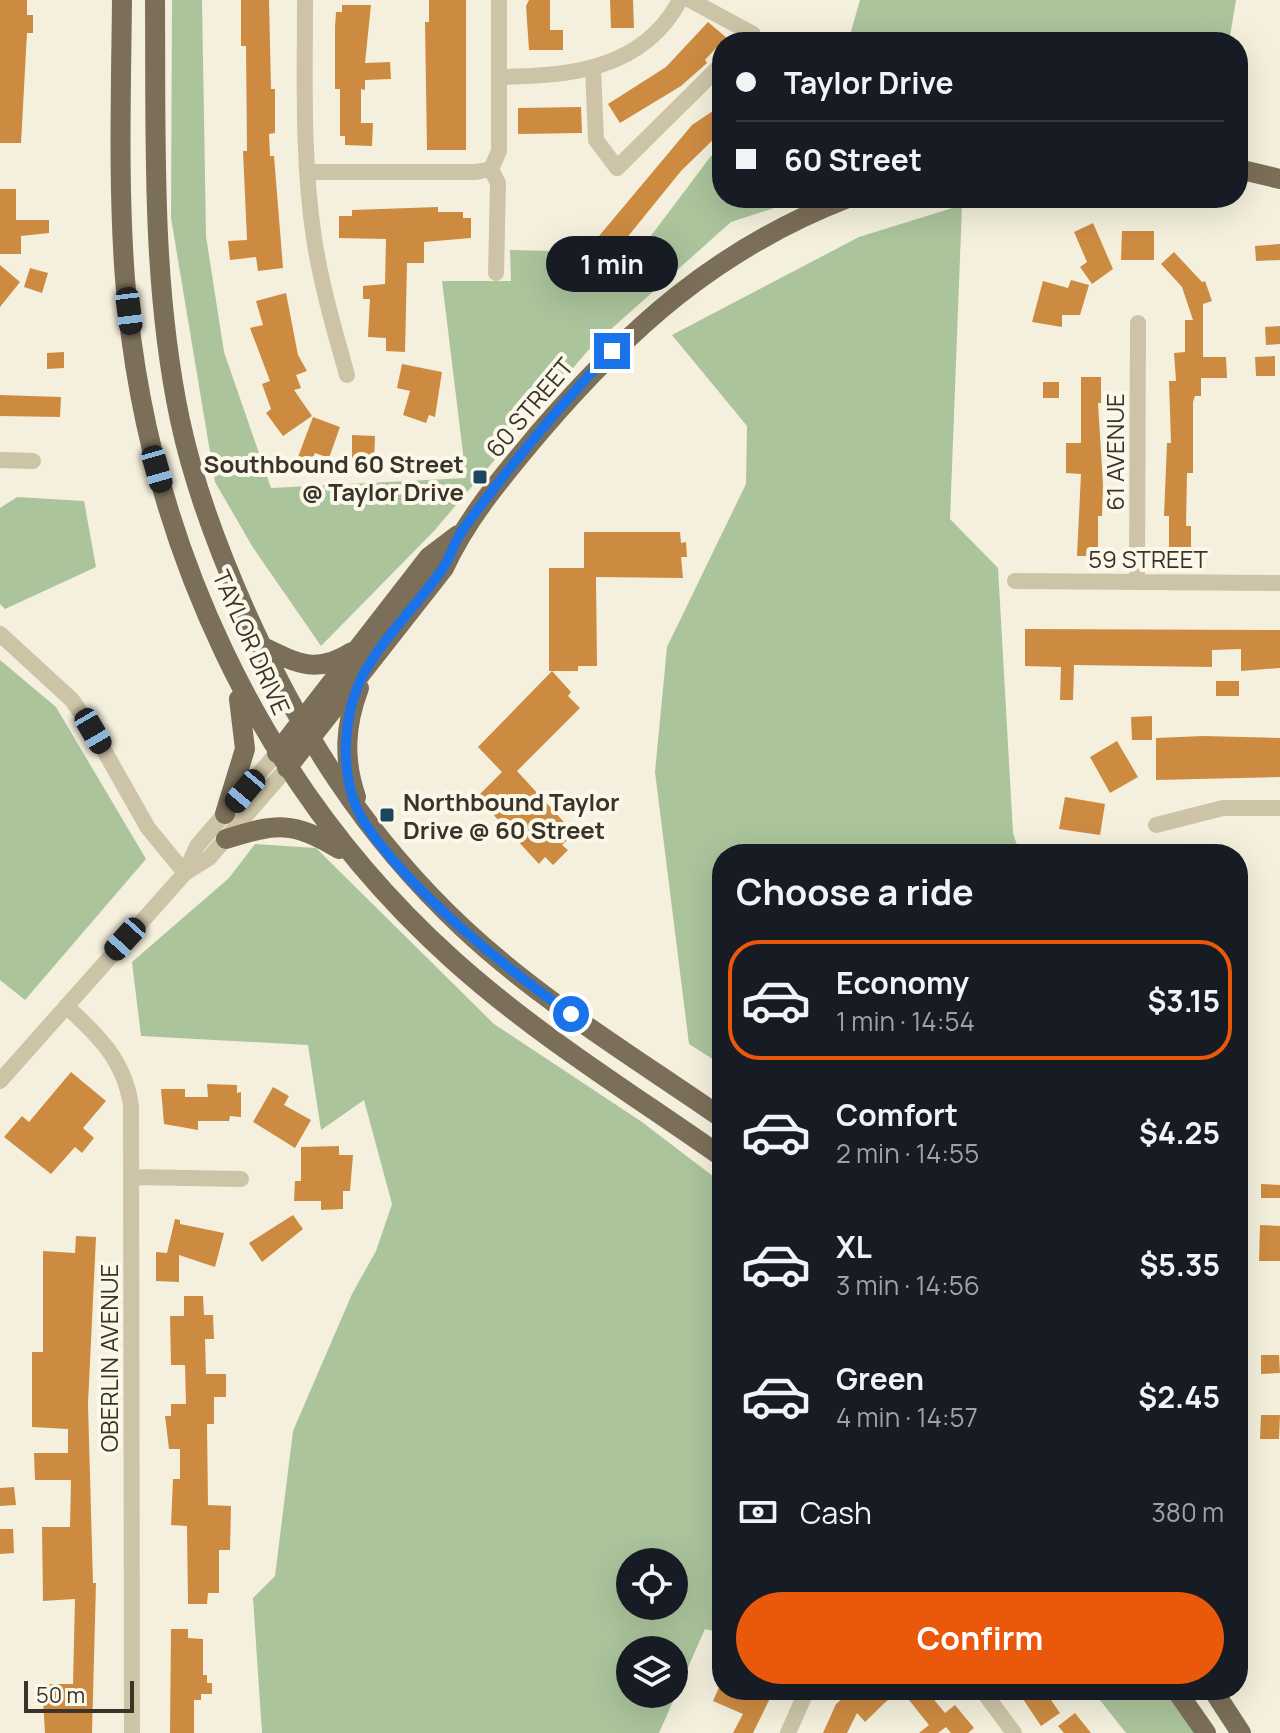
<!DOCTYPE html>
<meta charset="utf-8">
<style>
:root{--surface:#171b24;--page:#20242c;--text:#f1f3f6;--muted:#9ea1a6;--line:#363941;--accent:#ea580c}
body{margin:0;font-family:Manrope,sans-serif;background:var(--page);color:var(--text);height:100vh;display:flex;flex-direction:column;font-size:30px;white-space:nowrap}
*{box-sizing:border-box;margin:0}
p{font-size:26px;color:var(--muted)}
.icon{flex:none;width:44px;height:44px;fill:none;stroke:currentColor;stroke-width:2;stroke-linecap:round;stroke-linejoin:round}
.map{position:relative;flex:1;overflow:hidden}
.details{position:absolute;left:712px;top:844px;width:536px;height:856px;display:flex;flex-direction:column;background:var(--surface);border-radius:32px;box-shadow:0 8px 32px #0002}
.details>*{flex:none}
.guide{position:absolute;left:712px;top:32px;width:536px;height:176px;border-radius:32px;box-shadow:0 8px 32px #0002;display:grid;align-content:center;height:176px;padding:0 24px;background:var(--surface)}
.tools{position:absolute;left:616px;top:1548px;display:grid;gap:16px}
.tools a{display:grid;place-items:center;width:72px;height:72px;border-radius:50%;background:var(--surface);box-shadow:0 8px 32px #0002;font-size:40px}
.scale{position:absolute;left:24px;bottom:20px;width:110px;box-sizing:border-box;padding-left:8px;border:4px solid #3a3329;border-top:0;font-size:22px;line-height:28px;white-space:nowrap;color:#3a3329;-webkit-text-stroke:6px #fbf8ea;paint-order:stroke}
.end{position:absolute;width:36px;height:36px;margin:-18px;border:10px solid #1a73e8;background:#fff;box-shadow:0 0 0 4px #fff}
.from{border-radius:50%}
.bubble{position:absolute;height:56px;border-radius:28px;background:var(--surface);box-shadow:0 8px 32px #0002;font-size:26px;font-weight:700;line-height:56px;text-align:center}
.car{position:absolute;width:24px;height:48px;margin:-24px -12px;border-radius:10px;box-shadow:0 0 6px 2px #0007;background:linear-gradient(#222 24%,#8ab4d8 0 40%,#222 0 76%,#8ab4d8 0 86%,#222 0)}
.guide b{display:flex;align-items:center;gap:28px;height:76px;font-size:30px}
.guide b+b{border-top:2px solid var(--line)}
.guide i{width:20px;height:20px;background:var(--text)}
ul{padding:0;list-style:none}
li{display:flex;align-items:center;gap:24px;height:120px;margin:0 16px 12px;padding:0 8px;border:4px solid transparent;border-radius:32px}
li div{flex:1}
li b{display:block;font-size:30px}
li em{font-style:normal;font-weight:700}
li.current{border-color:var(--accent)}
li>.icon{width:72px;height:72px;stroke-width:1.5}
h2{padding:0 24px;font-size:36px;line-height:96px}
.pay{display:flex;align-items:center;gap:20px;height:88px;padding:0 24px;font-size:30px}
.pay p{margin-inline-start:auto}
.cta{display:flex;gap:16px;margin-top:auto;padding:16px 24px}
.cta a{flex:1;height:92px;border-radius:48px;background:var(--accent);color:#fff;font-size:32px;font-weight:700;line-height:92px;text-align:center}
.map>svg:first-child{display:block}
.green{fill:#abc49c;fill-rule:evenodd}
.building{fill:#cd8b42}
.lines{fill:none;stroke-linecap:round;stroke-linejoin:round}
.minor{stroke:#cdc4a8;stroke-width:16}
.major{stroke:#7c6f59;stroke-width:20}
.route{stroke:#1a73e8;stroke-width:10}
.poi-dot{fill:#1b475e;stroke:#fbf8ea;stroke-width:3}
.labels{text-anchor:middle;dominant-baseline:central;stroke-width:8;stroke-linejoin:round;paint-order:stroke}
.street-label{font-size:24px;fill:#3a3329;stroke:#fbf8ea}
.poi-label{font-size:24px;font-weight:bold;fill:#3a3329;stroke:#fbf8ea;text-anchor:end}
</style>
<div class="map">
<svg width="1280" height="1733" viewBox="0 0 1280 1733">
<rect width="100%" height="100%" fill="#f4f0dd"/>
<!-- green -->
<path class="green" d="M 172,0 L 202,0 L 206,236 L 224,352 L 271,488 L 466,478 L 442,281 L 511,281 L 510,250 L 638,253 L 711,156 L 722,150 L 722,198 L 805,198 L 731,222 L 591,347 L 434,531 L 321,646 L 252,546 L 215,482 L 171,218 Z
M 860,0 L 1236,0 L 1229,42 L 848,42 Z
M 962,205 L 950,519 L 998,568 L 1013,833 L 1020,854 L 722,854 L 722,1065 L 689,1044 L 655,772 L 667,647 L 746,484 L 747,426 L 672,335 L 859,237 Z
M 17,497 L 84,501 L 96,567 L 5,609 L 0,604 L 0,508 Z
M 0,660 L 56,707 L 146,859 L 25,1000 L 0,980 Z
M 255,844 L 316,848 L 494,1024 L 642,1122 L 722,1183 L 722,1633 L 705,1629 L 659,1733 L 262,1733 L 253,1598 L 275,1576 L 293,1431 L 352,1294 L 376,1251 L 392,1204 L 364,1100 L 321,1130 L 308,1045 L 141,1036 L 132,962 L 229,878 ZM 630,1562 L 674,1562 L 674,1606 L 630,1606 ZM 630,1650 L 674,1650 L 674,1694 L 630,1694 Z
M 1241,939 L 1239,1570 L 1238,1569 L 1238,940 Z
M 1092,1690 L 1166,1690 L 1196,1733 L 1126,1733 Z"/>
<!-- building -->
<path class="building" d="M 0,0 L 27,0 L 27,15 L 33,15 L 33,33 L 27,33 L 21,143 L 0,143 Z
M 241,0 L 269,0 L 271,89 L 275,89 L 275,133 L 269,134 L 270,156 L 274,156 L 283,268 L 258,271 L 256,257 L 230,260 L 228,241 L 247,240 L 243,151 L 247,151 L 246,46 L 241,46 Z
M 429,0 L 466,0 L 466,150 L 427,150 L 425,22 L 429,22 Z
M 529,0 L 550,0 L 550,30 L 563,30 L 563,50 L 529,50 L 526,6 Z
M 610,0 L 633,0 L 634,28 L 611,28 Z
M 342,5 L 371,5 L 365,63 L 390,62 L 391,79 L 365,80 L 365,90 L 361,89 L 361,123 L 373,123 L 372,146 L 345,145 L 345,136 L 340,136 L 340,89 L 335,89 L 335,27 L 336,12 L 342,12 Z
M 708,22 L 728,39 L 715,49 L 705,60 L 707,63 L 681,86 L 620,123 L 608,104 L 666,67 Z
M 722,105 L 722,131 L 681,171 L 617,250 L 599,236 L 692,125 Z
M 581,107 L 582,133 L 518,134 L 518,108 Z
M 0,189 L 16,189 L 16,220 L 49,220 L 49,233 L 21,236 L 21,254 L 0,254 Z
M 438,207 L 438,212 L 463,212 L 463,218 L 471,218 L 471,238 L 424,242 L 424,263 L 407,263 L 405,352 L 386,351 L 386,338 L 368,337 L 370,299 L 363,299 L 363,286 L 385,284 L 386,239 L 339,238 L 339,216 L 352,216 L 352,210 Z
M 1093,223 L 1113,269 L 1092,284 L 1080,267 L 1087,262 L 1074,232 Z
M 1122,231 L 1154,231 L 1154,260 L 1121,260 Z
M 1280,244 L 1280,260 L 1256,261 L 1255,246 Z
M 1174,252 L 1202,282 L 1205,281 L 1212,301 L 1203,304 L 1203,357 L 1226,357 L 1227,378 L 1201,378 L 1201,396 L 1195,396 L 1193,402 L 1193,473 L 1187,473 L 1186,526 L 1191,526 L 1191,558 L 1169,558 L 1169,516 L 1164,516 L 1167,443 L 1171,443 L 1169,381 L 1176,381 L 1174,353 L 1185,352 L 1185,320 L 1193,320 L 1182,287 L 1161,264 Z
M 0,265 L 20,282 L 0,307 Z
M 30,268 L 48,273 L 42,293 L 24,287 Z
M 1071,280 L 1089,285 L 1080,315 L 1062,315 L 1062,327 L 1032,322 L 1043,281 L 1068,288 Z
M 286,293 L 298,355 L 307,371 L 296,375 L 301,388 L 294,390 L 312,416 L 283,436 L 266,413 L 271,409 L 262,384 L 270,381 L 250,328 L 263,325 L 256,301 Z
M 1280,326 L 1280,344 L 1266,345 L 1265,327 Z
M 64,352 L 64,368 L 47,369 L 47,353 Z
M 1275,356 L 1275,376 L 1256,376 L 1255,357 Z
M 402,364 L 442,372 L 435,417 L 429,415 L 426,423 L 403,415 L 410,391 L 397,388 Z
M 1081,377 L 1101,377 L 1101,403 L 1098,403 L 1103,485 L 1102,516 L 1098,516 L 1098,556 L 1077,556 L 1081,474 L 1066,473 L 1066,443 L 1081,443 Z
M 1043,382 L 1059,382 L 1059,398 L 1043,398 Z
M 0,395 L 61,397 L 60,417 L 0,416 Z
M 313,417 L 340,427 L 329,458 L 315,453 L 311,462 L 298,457 Z
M 352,435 L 375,436 L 374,468 L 352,468 Z
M 584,532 L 680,532 L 681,543 L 686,542 L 687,557 L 681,557 L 683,578 L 596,577 L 597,666 L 578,666 L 578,671 L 552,671 L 571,692 L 568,696 L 580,708 L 517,771 L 574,833 L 562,845 L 568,850 L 553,865 L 545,857 L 539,864 L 477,797 L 502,772 L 478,747 L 552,671 L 549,671 L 549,568 L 584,568 Z
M 1025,629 L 1280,630 L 1280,668 L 1241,671 L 1241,649 L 1212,650 L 1212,667 L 1074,665 L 1073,700 L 1060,700 L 1061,667 L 1025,666 Z
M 1216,681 L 1239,681 L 1239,696 L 1216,696 Z
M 1152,716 L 1152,740 L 1132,740 L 1131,717 Z
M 1203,736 L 1280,738 L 1280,777 L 1156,780 L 1156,738 Z
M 1117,741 L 1138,777 L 1110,793 L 1090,757 Z
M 1065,797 L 1105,804 L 1100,835 L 1059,829 Z
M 71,1072 L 106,1101 L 83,1128 L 94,1138 L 82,1153 L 75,1147 L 51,1174 L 4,1137 L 22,1116 L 29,1122 Z
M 207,1084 L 237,1085 L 237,1093 L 241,1092 L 241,1117 L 230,1116 L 229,1121 L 198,1121 L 198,1130 L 164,1124 L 161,1089 L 185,1089 L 185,1097 L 208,1097 Z
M 273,1087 L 289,1096 L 284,1105 L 311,1120 L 295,1148 L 253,1122 Z
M 339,1146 L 339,1155 L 353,1155 L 350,1191 L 343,1191 L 343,1209 L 321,1210 L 321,1201 L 294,1201 L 295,1181 L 301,1181 L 301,1147 Z
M 1261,1184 L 1280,1185 L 1280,1198 L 1261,1198 Z
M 293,1215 L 303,1229 L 262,1262 L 249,1243 Z
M 175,1219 L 180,1220 L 180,1224 L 224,1233 L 215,1267 L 179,1255 L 179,1282 L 156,1281 L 156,1252 L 167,1253 Z
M 1260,1225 L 1280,1226 L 1280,1261 L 1259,1261 Z
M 76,1236 L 96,1237 L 88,1404 L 93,1583 L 96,1583 L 92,1733 L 45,1733 L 42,1684 L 73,1684 L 75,1599 L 43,1601 L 42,1527 L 70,1527 L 71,1480 L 35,1480 L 34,1453 L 68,1453 L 68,1429 L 32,1427 L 32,1352 L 43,1352 L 43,1251 L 75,1253 Z
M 184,1296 L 203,1296 L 204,1315 L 213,1315 L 214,1339 L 205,1339 L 206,1374 L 226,1374 L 226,1397 L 214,1397 L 214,1424 L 207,1424 L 208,1505 L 231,1506 L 230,1550 L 219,1550 L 219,1593 L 208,1593 L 207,1604 L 188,1604 L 187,1526 L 171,1525 L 173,1479 L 180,1479 L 180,1449 L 169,1449 L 165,1416 L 171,1416 L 171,1404 L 186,1404 L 185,1365 L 171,1365 L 170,1316 L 184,1316 Z
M 1261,1355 L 1279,1355 L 1280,1373 L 1261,1374 Z
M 1261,1415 L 1280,1415 L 1279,1439 L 1260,1439 Z
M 14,1487 L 16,1505 L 0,1506 L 0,1488 Z
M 0,1529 L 13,1529 L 14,1553 L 0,1554 Z
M 171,1629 L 188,1629 L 188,1638 L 203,1639 L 203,1675 L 207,1675 L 207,1683 L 212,1683 L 212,1694 L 201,1694 L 201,1700 L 194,1700 L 194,1733 L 170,1733 Z
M 720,1685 L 722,1690 L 749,1698 L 753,1690 L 774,1690 L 753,1733 L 733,1733 L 743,1714 L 713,1701 Z
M 852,1690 L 898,1690 L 865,1722 L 857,1713 L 847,1733 L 823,1733 L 836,1704 Z
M 901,1690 L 926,1690 L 945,1713 L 955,1705 L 974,1728 L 968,1733 L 951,1733 L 946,1727 L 938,1733 L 919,1733 L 929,1725 Z
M 1017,1690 L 1044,1690 L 1060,1713 L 1041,1726 Z
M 1075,1713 L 1091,1733 L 1064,1733 L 1058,1726 Z"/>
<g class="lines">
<!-- minor -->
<path class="minor" d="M 305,0 C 305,80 302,159 314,238 C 321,284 334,329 347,375
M 690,0 L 753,34 L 745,42
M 593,69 L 596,140 L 617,168 L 722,64
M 499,77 C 570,76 643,70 680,0
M 491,169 L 499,151 L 499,0
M 491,169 L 498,183 L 496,273
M 307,172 L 476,172 L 491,169
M 0,460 L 33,461
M 1015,581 L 1280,583
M 1137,582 L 1138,323
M 0,634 L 72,700 L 93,731 L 148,828 L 185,873
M 1156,825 L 1223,808 L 1280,808
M 185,873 L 197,846 L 277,753
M 66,1006 C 98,1035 125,1061 131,1106 L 132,1733
M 0,1081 L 185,873 L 209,858 L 287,768
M 132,1177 L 241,1179
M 982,1690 L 1014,1733
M 788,1733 L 807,1690"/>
<!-- major -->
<path class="major" d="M 122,0 C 121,93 118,186 125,279 C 145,538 259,785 452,959 C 535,1034 631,1093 722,1157
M 155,0 C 156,140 151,283 180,420 C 194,486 218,549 245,610 C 300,733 364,835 463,928 C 541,1001 634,1057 722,1118
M 1238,169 L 1280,179
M 261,646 C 296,663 316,675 352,652
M 277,753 L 429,557 L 458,535
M 287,768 L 444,568 C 467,518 503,476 538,434 C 628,329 716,249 848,198
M 356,797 C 343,759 345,725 359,688
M 225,814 L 245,749 L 239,699
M 226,839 C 277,823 293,821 339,849
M 1176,1690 L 1206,1733
M 1213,1690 L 1241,1733"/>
</g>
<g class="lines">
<!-- route -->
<path class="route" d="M 571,1014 C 505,968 411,892 366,825 C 338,783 341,717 364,673 C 384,637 417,605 441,571 C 451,558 454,541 464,528 C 509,467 558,407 612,351"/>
</g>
<!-- markers -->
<g class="poi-dot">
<rect x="472" y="469" width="16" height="16" rx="4"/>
<rect x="379" y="807" width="16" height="16" rx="4"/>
</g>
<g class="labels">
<!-- street labels -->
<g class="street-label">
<text transform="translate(529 407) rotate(-50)">60 STREET</text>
<text transform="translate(1114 452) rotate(-90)">61 AVENUE</text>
<text x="1148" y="558">59 STREET</text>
<text transform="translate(252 642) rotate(66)">TAYLOR DRIVE</text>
<text transform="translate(108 1358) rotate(-90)">OBERLIN AVENUE</text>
</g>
<!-- poi labels -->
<g class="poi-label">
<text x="464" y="463">Southbound 60 Street<tspan x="464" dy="28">@ Taylor Drive</tspan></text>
<text x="403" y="801" text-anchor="start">Northbound Taylor<tspan x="403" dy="28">Drive @ 60 Street</tspan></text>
</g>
</g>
</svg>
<div class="tools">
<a><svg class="icon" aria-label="locate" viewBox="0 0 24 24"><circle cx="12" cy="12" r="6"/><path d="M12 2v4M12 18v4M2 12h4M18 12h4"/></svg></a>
<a><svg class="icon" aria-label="layers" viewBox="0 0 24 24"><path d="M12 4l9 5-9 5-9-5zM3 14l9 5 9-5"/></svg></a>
</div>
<div class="scale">50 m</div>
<i class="end from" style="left:571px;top:1014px"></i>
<i class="end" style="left:612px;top:351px"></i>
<div class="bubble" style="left:546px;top:236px;width:132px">1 min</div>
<i class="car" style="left:129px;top:311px;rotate:173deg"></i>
<i class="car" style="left:157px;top:469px;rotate:164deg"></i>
<i class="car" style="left:93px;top:731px;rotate:150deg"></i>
<i class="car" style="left:245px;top:791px;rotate:220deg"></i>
<i class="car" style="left:125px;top:939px;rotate:222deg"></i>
<div class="guide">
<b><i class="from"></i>Taylor Drive</b>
<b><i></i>60 Street</b>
</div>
<section class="details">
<h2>Choose a ride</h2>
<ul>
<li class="current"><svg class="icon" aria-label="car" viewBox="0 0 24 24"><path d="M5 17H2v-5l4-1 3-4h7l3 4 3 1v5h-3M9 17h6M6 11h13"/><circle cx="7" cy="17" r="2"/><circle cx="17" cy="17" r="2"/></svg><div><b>Economy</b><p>1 min · 14:54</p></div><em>$3.15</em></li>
<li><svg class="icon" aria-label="car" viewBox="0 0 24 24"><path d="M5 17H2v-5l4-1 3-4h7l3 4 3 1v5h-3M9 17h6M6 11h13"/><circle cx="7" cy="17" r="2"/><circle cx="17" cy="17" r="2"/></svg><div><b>Comfort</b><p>2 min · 14:55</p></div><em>$4.25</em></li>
<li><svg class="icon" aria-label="car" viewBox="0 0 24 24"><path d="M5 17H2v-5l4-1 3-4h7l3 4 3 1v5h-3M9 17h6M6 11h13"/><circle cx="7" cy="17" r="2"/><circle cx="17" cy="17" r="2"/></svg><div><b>XL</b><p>3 min · 14:56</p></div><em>$5.35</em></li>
<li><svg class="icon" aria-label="car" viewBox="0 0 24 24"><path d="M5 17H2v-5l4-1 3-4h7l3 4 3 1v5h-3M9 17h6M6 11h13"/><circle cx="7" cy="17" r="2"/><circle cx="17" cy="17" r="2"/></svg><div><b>Green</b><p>4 min · 14:57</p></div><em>$2.45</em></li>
</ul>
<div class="pay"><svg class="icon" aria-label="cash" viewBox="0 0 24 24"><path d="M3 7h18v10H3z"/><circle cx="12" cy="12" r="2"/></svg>Cash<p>380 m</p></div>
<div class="cta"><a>Confirm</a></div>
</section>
</div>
